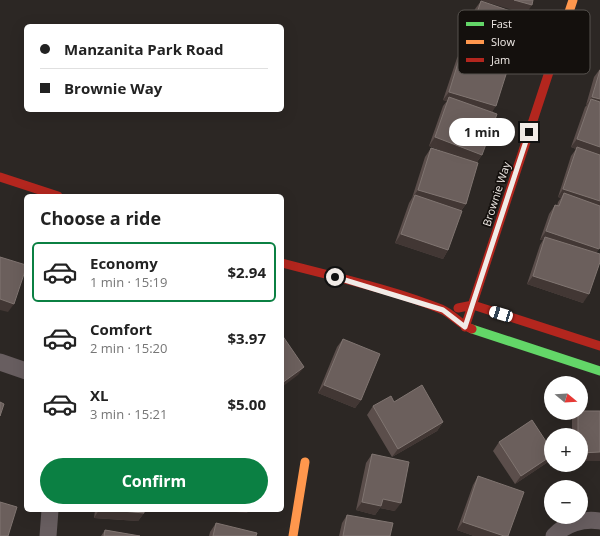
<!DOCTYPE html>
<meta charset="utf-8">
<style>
:root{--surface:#fff;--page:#f6f6f6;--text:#222;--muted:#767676;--line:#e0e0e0;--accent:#0b8043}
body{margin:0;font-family:"Open Sans",sans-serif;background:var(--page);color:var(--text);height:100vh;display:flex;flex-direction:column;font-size:15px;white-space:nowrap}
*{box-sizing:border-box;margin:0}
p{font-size:13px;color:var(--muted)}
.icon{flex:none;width:22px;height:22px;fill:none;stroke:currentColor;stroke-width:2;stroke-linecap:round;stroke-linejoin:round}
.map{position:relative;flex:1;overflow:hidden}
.panel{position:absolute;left:24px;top:194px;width:260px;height:318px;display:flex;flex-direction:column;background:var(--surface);border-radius:6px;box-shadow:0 4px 16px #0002}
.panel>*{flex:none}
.guide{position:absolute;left:24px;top:24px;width:260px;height:88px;border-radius:6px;box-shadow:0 4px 16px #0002;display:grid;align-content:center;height:88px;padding:0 16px;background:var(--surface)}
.needle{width:26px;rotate:108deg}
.buttons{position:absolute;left:544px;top:376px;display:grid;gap:8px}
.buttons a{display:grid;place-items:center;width:44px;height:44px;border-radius:50%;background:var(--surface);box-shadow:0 4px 16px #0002;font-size:20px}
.end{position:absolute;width:18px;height:18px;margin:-9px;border:5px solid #f1ebe7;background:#111;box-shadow:0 0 0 2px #111}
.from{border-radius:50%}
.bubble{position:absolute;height:28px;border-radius:14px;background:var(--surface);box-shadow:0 4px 16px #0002;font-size:13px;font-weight:700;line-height:28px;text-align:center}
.car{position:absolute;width:12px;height:24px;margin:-12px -6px;border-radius:5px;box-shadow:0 0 3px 1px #0007;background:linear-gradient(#fff 24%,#345 0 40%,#fff 0 76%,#345 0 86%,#fff 0)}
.guide b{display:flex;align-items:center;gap:14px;height:38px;font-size:15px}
.guide b+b{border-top:1px solid var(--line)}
.guide i{width:10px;height:10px;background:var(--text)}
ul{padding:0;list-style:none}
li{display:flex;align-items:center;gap:12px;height:60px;margin:0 8px 6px;padding:0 8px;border:2px solid transparent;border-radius:6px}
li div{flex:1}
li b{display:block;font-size:15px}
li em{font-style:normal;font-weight:700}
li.active{border-color:var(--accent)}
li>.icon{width:36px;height:36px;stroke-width:1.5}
h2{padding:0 16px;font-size:18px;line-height:48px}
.button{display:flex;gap:8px;margin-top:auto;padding:8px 16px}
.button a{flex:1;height:46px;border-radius:24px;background:var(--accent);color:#fff;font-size:16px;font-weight:700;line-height:46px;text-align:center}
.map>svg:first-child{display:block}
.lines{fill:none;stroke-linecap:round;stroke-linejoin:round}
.street{stroke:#685e60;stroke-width:17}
.fast{stroke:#63d668;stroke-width:9}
.slow{stroke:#ff974d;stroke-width:9}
.jam{stroke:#b3261e;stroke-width:9}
.wall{fill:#5b4e4b}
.shaded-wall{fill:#423734}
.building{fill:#6b5f5c;stroke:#807571}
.route{stroke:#f1ebe7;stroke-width:5}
.labels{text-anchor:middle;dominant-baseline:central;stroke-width:3.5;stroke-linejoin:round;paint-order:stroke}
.street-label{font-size:11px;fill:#f1ebe7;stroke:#14100d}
.key{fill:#14100d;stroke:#56524e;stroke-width:1}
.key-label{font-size:11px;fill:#f1ebe7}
</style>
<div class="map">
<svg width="600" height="536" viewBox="0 0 600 536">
<rect width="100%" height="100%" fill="#2c2724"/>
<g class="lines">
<!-- street -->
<path class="street" d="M 0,362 L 26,371
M 48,536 L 50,510
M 554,536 C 565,524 583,518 600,521"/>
<!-- fast -->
<path class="fast" d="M 472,329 L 600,371"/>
<!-- slow -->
<path class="slow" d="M 550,69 L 573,0
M 293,536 L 305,462"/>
<!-- jam -->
<path class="jam" d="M 0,177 L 58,196
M 282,263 C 335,277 391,289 441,309 C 453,314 460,325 472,329
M 458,308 L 473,305 L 600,346
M 465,327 L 550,69"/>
</g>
<!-- wall -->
<path class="wall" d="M 481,1 L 514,59 L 509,65 L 492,113 L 482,155 L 477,162 L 466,204 L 461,211 L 448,250 L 443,259 L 395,243 L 409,203 L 412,198 L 425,157 L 431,148 L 457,156 L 429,146 L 443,106 L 447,101 L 443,100 L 457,58 L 461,51 L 475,9 Z
M 600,69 L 596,253 L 583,303 L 527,284 L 540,245 L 543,240 L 540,240 L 549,214 L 555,205 L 557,206 L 558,202 L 561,198 L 558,197 L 571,156 L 576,149 L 571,147 L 585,107 L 587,105 L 586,105 L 594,77 Z
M 343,339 L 361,400 L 355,408 L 318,393 L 337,347 Z
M 394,402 L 443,422 L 437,431 L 392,457 L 367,415 L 373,406 Z
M 577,413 L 581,413 L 600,461 L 581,461 L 581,435 L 572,435 L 572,419 Z
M 499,442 L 551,449 L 551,458 L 548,462 L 515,484 L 493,451 Z
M 372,454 L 395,511 L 380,508 L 375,515 L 356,510 L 366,463 Z
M 478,476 L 508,536 L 474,536 L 457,530 L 473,485 Z
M 95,510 L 144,510 L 144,513 L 138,521 L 94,518 Z
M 347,515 L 390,536 L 339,536 L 342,523 Z
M 216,523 L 256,536 L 209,536 L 210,532 Z
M 105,530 L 140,536 L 101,536 Z"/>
<!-- shaded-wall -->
<path class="shaded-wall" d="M 479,0 L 514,0 L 532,5 L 526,14 Z
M 467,43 L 514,59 L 508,67 L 462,50 L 461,51 Z
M 449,92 L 496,106 L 490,115 L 449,97 L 447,101 L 443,100 Z
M 592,97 L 600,99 L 600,109 L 591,99 L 587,105 L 586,105 Z
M 435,137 L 482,155 L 476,163 L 429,146 Z
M 577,139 L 600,147 L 600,158 L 577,147 L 576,149 L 571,147 Z
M 563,189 L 600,201 L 600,211 L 564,193 L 561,198 L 558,197 Z
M 418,190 L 466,204 L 460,212 L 415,195 L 412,198 Z
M 546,231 L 599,249 L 593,258 L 545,237 L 543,240 L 540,240 Z
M 401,234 L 448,250 L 443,259 L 395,243 Z
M 533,276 L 589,294 L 583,303 L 527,284 Z
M 0,299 L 14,304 L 8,312 L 0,310 Z
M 304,367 L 298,375 L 282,387 L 282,383 Z
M 324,385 L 361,400 L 355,408 L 318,393 Z
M 443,422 L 437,431 L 392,457 L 398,449 Z
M 600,452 L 600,461 L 581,461 L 581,453 Z
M 551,456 L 551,458 L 548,462 L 515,484 L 521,476 Z
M 383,499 L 401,503 L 395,511 L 380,508 L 375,515 L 356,510 L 362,502 Z
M 99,510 L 110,510 L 144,513 L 138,521 L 94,518 Z
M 214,510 L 249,510 L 247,513 Z
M 463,522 L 504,536 L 474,536 L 457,530 Z"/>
<!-- building -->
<path class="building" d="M 514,0 L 533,0 L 532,5 Z
M 481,1 L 528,17 L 514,59 L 467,43 Z
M 462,50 L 509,65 L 496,106 L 449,92 Z
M 600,70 L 600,99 L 592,97 Z
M 449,97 L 497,114 L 482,155 L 435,137 Z
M 591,99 L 600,102 L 600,147 L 577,139 Z
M 577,147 L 600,155 L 600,201 L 563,189 Z
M 431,148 L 478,163 L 466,204 L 418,190 Z
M 564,193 L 600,206 L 600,247 L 599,249 L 546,231 L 555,205 L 559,206 Z
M 415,195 L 462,211 L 448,250 L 401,234 Z
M 545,237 L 600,254 L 600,262 L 589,294 L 533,276 Z
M 0,257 L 26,265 L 26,268 L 14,304 L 0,299 Z
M 282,335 L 304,367 L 282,383 Z
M 343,339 L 380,354 L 361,400 L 324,385 Z
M 422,385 L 443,422 L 398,449 L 373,406 L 391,396 L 394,402 Z
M 0,402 L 4,404 L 0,416 Z
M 581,411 L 600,411 L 600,452 L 581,453 L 581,435 L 578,435 L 578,413 L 581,413 Z
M 532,420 L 551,449 L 551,456 L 521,476 L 499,442 Z
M 372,454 L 409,462 L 401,503 L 383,499 L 381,506 L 362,502 Z
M 478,476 L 524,492 L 508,536 L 504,536 L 463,522 Z
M 0,502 L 17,507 L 8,536 L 0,536 Z
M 110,510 L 144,510 L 144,513 Z
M 347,515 L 393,523 L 390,536 L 343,536 Z
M 216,523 L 257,533 L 256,536 L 213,536 Z
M 105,530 L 140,536 L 104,536 Z"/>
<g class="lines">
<!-- route -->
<path class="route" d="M 335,277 L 443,310 L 465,327 L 529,132"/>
</g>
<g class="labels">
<!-- street labels -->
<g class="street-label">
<text transform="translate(496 194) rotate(-72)">Brownie Way</text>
</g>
</g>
<!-- legend -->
<rect x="458" y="10" width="132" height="64" rx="6" class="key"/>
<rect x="466" y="22" width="18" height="4" fill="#63d668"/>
<rect x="466" y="40" width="18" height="4" fill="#ff974d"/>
<rect x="466" y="58" width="18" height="4" fill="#b3261e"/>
<g class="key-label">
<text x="491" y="28">Fast</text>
<text x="491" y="46">Slow</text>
<text x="491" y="64">Jam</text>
</g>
</svg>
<div class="buttons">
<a><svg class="needle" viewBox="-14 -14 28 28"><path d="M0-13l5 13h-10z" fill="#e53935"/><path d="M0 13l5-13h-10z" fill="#767676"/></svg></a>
<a>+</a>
<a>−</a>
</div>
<i class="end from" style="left:335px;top:277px"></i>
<i class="end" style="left:529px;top:132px"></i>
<div class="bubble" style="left:449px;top:118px;width:66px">1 min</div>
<i class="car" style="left:501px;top:314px;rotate:287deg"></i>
<div class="guide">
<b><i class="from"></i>Manzanita Park Road</b>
<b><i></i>Brownie Way</b>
</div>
<section class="panel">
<h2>Choose a ride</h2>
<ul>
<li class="active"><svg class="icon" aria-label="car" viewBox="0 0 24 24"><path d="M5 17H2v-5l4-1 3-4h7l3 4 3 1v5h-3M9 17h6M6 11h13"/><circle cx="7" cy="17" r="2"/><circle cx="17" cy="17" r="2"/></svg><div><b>Economy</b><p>1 min · 15:19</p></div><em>$2.94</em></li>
<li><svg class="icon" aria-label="car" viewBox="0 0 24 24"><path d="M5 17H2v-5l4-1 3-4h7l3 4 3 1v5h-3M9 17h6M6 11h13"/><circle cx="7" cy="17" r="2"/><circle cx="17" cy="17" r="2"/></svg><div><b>Comfort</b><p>2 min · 15:20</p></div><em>$3.97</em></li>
<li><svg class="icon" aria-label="car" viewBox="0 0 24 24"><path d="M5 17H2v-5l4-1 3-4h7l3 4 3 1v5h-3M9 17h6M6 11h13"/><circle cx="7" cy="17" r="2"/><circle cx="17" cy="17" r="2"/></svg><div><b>XL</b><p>3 min · 15:21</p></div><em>$5.00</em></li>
</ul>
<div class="button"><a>Confirm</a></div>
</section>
</div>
